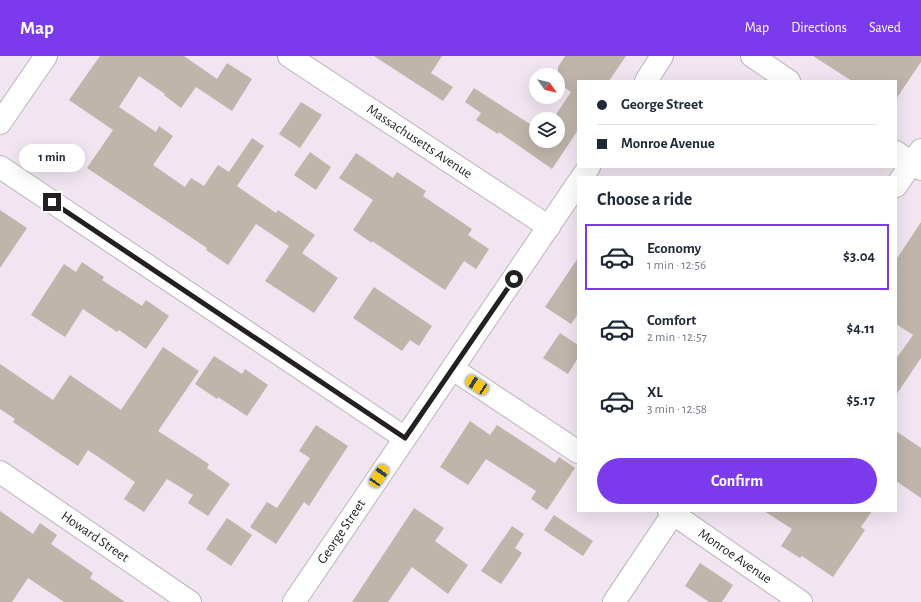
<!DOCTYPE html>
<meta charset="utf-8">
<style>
:root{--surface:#fff;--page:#f6f6f7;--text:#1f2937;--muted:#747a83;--line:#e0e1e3;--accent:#7c3aed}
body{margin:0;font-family:"Alegreya Sans",sans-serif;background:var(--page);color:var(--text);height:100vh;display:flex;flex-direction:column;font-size:15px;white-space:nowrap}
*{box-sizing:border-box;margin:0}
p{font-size:13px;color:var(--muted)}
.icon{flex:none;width:22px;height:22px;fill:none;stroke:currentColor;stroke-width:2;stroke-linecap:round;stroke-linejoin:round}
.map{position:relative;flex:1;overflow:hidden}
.side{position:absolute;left:577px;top:120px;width:320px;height:336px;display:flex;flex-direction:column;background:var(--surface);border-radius:0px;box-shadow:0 4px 16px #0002}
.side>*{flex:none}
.top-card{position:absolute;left:577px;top:24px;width:320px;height:88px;border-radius:0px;box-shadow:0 4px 16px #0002;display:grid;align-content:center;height:88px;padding:0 20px;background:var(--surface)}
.needle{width:26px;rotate:124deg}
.fabs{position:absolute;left:529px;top:12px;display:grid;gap:8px}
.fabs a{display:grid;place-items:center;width:36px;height:36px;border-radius:50%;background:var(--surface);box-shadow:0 4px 16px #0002;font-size:20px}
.end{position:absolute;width:18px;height:18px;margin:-9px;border:5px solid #231f23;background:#fff;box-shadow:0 0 0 2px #fff}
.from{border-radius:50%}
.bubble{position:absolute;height:28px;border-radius:14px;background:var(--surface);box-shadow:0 4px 16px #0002;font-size:13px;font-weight:700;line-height:28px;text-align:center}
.car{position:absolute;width:12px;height:24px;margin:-12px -6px;border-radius:5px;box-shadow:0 0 3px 1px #0007;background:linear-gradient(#f5c518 24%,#345 0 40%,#f5c518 0 76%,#345 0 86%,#f5c518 0)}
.top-card b{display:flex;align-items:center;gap:14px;height:38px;font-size:15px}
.top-card b+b{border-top:1px solid var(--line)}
.top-card i{width:10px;height:10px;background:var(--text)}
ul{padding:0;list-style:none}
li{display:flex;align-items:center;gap:12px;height:66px;margin:0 8px 6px;padding:0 12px;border:2px solid transparent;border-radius:0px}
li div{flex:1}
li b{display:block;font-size:15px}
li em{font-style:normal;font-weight:700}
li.selected{border-color:var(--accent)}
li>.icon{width:36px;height:36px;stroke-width:1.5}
h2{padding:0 20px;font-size:18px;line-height:48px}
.cta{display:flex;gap:8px;margin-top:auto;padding:8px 20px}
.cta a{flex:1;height:46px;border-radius:24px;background:var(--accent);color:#fff;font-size:16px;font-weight:700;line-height:46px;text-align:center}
header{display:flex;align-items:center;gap:24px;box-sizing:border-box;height:56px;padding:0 20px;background:var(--accent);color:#fff}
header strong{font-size:19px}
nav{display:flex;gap:22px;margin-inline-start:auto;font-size:14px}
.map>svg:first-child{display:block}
.building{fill:#bfb5aa}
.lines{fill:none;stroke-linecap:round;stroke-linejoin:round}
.minor-casing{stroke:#beb3be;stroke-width:24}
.minor{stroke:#fff;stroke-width:22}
.route{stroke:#231f23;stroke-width:5}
.labels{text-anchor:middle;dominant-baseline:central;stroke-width:3;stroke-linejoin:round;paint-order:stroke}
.street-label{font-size:14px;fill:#231f23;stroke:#fef2fe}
</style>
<header>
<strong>Map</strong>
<nav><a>Map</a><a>Directions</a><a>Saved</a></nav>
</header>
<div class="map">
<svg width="921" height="546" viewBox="0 0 921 546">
<rect width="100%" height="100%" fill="#f0e5f0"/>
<!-- building -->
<path class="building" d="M 100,0 L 184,0 L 217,23 L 227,7 L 252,23 L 232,55 L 196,31 L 181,52 L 164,39 L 165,38 L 139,20 L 119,51 L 156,76 L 159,70 L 173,80 L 153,109 L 185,131 L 191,122 L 204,130 L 218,109 L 229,116 L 252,82 L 264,90 L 237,130 L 276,157 L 278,154 L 315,179 L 302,197 L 338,222 L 314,257 L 265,225 L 289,190 L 256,168 L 228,209 L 206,194 L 207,192 L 87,112 L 113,74 L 69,44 Z
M 374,0 L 442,0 L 431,17 L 453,31 L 443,45 Z
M 565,0 L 626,0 L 609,25 L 578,25 L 578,74 L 552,113 L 499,76 L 498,78 L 476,64 L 481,57 L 465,46 L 474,32 L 536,72 L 536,85 L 558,85 L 558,63 L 553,63 L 571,36 L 558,27 L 558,11 Z
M 813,0 L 921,0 L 921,6 L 896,43 L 896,25 L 852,25 Z
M 301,46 L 322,59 L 300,92 L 279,78 Z
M 310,96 L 331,111 L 316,134 L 294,119 Z
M 356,97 L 393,122 L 397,116 L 426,135 L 423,140 L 472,173 L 468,179 L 489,193 L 476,213 L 464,205 L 445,234 L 372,185 L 372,187 L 353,174 L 373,144 L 339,122 Z
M 0,154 L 27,172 L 0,212 Z
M 921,166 L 921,302 L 896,339 L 896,303 L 913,279 L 896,268 L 896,204 Z
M 578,202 L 578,258 L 571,268 L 545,251 Z
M 82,206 L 104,221 L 102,224 L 142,250 L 146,244 L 169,260 L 146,293 L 119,274 L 117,276 L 83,253 L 65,281 L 31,259 L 64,208 L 76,216 Z
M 374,231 L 432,270 L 419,290 L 410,284 L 402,295 L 353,262 Z
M 560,277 L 578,289 L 578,302 L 568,318 L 543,302 Z
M 163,291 L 199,315 L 158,375 L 209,408 L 207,412 L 230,428 L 208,460 L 188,447 L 193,439 L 167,423 L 144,456 L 124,443 L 135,426 L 88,394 L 78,410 L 13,366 L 15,363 L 0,353 L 0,308 L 53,344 L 70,319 L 121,354 Z
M 214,300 L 242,318 L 245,313 L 268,329 L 247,360 L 218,341 L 217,343 L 195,328 Z
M 470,365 L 490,379 L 497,369 L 555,407 L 559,401 L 575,412 L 547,454 L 531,443 L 536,435 L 486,403 L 468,429 L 440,411 Z
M 316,369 L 348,390 L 309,450 L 304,446 L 276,488 L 250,471 L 267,446 L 277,452 L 310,402 L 299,395 Z
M 896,375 L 921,392 L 921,442 L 896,425 Z
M 414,452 L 444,472 L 435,485 L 468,509 L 448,538 L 412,511 L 388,546 L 352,546 Z
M 0,455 L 33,478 L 40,467 L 57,479 L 51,488 L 93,517 L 90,522 L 125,546 L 64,546 L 28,522 L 12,546 L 0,546 Z
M 764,455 L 872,455 L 861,471 L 865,474 L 833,521 L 802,500 L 800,502 L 781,490 L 792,473 Z
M 554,459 L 593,485 L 583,500 L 544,474 Z
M 227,462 L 252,479 L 231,510 L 206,493 Z
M 512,470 L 524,478 L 515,492 L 522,497 L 501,528 L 481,515 Z
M 700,507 L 733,529 L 722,546 L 709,546 L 685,530 Z"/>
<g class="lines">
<!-- minor casing -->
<g class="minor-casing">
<g id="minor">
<path id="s1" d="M 289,0 L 549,171"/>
<path d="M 752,0 L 789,25"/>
<path d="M 646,25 L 662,0"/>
<path d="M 0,67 L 46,0"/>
<path d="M 896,96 L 921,113"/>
<path d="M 0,111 L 405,382"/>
<path d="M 582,121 L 589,111"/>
<path d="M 896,130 L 921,94"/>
<path d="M 453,313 L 578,396"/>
<path id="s2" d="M 0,416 L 190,546"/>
<path id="s3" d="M 669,455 L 801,546"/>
<path id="s4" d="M 294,546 L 578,127"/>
<path d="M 614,546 L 675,455"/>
</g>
</g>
<!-- minor -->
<use href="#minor" class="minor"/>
</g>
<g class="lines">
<!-- route -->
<path class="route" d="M 52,146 L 405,382 L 514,223"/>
</g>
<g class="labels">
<!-- street labels -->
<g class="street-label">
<text stroke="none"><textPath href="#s1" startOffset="156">Massachusetts Avenue</textPath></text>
<text stroke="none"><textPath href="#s4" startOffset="85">George Street</textPath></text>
<text stroke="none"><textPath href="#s2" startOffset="115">Howard Street</textPath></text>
<text stroke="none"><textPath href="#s3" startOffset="80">Monroe Avenue</textPath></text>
</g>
</g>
</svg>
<div class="fabs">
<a><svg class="needle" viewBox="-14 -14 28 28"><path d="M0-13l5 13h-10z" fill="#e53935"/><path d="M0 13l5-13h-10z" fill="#747a83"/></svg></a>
<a><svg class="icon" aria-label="layers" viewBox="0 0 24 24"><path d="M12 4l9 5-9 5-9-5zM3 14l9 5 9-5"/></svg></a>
</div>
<i class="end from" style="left:514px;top:223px"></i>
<i class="end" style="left:52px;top:146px"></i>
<div class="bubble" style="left:19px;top:88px;width:66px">1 min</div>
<i class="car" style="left:477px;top:329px;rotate:303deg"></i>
<i class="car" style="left:379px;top:420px;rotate:34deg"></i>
<div class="top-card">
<b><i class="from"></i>George Street</b>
<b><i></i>Monroe Avenue</b>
</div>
<section class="side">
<h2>Choose a ride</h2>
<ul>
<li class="selected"><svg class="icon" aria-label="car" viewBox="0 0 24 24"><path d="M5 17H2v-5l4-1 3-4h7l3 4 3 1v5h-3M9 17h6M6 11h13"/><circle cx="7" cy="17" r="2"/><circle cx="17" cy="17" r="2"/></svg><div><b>Economy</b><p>1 min · 12:56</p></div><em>$3.04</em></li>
<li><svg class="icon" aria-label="car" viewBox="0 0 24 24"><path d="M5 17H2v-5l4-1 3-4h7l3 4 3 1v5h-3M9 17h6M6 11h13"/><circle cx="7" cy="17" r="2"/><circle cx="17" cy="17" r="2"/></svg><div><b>Comfort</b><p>2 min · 12:57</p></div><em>$4.11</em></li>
<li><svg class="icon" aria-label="car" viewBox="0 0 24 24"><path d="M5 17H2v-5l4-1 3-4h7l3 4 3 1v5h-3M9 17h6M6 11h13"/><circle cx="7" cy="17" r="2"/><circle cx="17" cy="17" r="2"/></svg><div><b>XL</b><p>3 min · 12:58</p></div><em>$5.17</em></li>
</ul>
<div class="cta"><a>Confirm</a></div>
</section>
</div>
